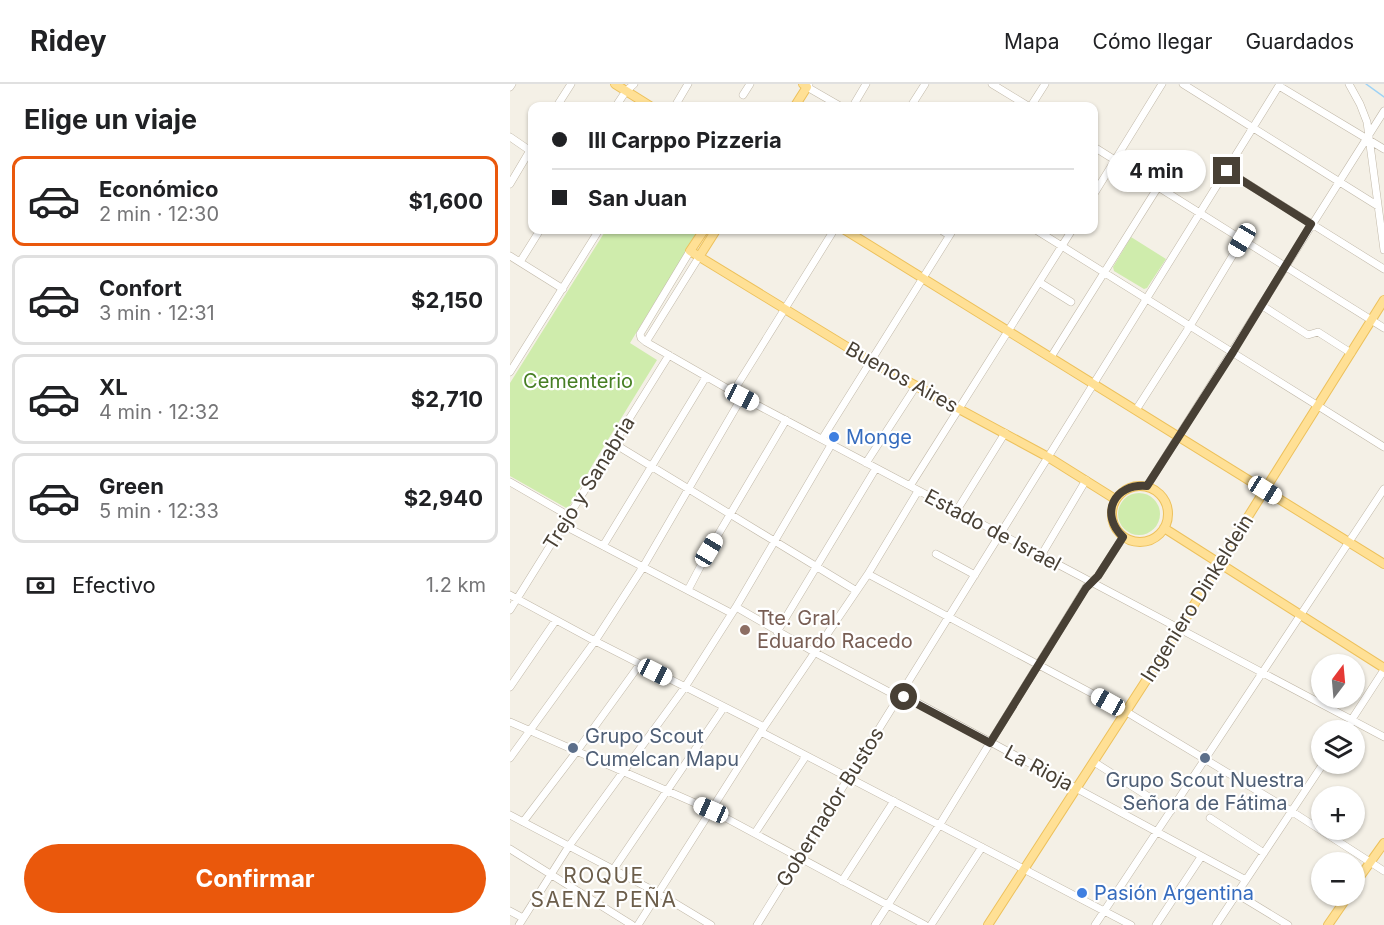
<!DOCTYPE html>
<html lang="es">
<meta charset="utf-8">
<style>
:root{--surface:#fff;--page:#f6f6f6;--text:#202124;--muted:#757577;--line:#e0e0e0;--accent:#ea580c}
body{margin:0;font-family:Inter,sans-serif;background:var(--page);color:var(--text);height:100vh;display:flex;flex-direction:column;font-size:22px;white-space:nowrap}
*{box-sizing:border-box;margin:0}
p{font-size:20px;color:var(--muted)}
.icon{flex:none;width:33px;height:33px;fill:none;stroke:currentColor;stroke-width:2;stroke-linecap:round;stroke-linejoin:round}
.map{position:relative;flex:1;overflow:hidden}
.panel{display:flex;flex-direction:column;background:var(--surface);width:510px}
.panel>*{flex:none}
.guide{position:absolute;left:18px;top:18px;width:570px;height:132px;border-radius:12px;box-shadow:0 2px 4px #0004;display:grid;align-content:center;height:132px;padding:0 24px;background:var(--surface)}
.needle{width:39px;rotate:16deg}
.fabs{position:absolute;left:801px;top:570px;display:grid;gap:12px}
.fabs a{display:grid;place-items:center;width:54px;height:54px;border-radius:50%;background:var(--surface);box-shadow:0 2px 4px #0004;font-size:30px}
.end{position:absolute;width:27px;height:27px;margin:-14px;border:8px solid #484035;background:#fff;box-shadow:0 0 0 3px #fff}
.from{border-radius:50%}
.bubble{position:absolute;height:42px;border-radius:21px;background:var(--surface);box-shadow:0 2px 4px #0004;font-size:20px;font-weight:700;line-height:42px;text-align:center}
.car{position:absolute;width:18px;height:36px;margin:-18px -9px;border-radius:8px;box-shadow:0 0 4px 2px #0007;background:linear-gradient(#fff 24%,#345 0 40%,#fff 0 76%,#345 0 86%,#fff 0)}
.guide b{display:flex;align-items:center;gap:21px;height:57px;font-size:22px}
.guide b+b{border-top:2px solid var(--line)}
.guide i{width:15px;height:15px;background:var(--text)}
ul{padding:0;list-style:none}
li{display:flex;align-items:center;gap:18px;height:90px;margin:0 12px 9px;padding:0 12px;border:3px solid var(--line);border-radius:12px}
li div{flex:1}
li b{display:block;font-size:22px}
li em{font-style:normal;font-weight:700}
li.on{border-color:var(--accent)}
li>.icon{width:54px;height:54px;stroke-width:1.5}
h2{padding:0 24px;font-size:27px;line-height:72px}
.pay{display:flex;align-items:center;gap:15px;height:66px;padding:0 24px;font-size:22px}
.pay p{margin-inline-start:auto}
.primary-button{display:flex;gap:12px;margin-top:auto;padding:12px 24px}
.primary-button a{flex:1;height:69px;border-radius:36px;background:var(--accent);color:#fff;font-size:24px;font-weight:700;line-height:69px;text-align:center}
header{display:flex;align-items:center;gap:36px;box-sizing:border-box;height:84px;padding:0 30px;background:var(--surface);border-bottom:2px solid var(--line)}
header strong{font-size:28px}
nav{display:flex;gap:33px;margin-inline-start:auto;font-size:21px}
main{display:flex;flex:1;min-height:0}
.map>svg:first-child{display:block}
.green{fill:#cfecac}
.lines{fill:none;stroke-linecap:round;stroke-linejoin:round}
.stream{stroke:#9ed2f6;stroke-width:1.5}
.minor-casing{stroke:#c1b8a8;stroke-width:8}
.major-casing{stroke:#edc15c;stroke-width:10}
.minor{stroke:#fff;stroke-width:7}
.major{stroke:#ffe095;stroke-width:8}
.route{stroke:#484035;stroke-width:8}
.shop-dot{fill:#3f7fe0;stroke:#fff;stroke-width:2}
.education-dot{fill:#8d6e63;stroke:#fff;stroke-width:2}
.service-dot{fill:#5c6f8a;stroke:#fff;stroke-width:2}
.labels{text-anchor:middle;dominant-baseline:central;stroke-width:4.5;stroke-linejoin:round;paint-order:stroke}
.street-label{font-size:20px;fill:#484035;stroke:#fff}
.park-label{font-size:20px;fill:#467e23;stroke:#fff}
.shop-label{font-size:20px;fill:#366cbe;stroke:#fff;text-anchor:start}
.education-label{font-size:20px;fill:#785e54;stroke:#fff;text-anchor:start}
.service-label{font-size:20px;fill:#4e5e75;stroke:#fff;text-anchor:start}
.neighbourhood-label{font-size:21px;letter-spacing:1.5px;fill:#6c5e4b;stroke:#fff}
</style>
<header>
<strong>Ridey</strong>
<nav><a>Mapa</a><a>Cómo llegar</a><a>Guardados</a></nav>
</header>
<main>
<section class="panel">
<h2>Elige un viaje</h2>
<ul>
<li class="on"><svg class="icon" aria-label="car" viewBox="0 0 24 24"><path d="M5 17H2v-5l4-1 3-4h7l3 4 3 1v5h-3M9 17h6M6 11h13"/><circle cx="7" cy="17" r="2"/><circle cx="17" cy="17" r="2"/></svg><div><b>Económico</b><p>2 min · 12:30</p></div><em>$1,600</em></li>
<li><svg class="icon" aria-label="car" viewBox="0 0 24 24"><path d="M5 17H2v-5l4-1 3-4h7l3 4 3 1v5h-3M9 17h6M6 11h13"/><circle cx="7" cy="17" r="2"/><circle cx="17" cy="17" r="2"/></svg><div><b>Confort</b><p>3 min · 12:31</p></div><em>$2,150</em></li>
<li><svg class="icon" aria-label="car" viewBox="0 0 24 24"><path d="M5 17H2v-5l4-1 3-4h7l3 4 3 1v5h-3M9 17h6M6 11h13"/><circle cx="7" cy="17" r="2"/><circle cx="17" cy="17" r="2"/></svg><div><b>XL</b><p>4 min · 12:32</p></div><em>$2,710</em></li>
<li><svg class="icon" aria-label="car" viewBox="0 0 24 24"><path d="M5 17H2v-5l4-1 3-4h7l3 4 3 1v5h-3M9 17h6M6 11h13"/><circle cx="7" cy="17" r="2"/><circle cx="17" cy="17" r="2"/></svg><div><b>Green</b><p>5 min · 12:33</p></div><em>$2,940</em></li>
</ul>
<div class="pay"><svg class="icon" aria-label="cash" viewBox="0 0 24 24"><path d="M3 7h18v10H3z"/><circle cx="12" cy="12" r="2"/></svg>Efectivo<p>1.2 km</p></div>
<div class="primary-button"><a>Confirmar</a></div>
</section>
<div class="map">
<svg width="874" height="841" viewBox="0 0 874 841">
<rect width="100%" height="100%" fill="#f4f0e6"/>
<!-- green -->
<path class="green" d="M 96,146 L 189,146 L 120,259 L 147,276 L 83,380 L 58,425 L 0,392 L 0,299 Z
M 621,153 L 656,175 L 637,204 L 634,205 L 604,187 L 603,183 Z
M608 430a21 21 0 1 1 42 0a21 21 0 1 1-42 0Z"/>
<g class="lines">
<!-- stream -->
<path class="stream" d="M 856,0 L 874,13"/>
<!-- minor casing -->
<g class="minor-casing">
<path id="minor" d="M 299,0 L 297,3 L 330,22
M 482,0 L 518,22
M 673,0 L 868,122
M 839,0 L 850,20 L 857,38 L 874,166
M 769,2 L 874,65
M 0,3 L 2,0
M 233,11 L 240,0
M 47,22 L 61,0
M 106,22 L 116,7 L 124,0
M 165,22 L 178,0
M 343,22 L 356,0
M 401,22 L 415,0
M 521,22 L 535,0
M 0,53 L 22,68
M 584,63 L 874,244
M 717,87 L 874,185
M 0,100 L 22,63
M 584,110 L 652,0
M 431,146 L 439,151
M 526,146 L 874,363
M 180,167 L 130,250 L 131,254 L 136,258 L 232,313 L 874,653
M 0,172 L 53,205
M 10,178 L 30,146
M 529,198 L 561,218
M 751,221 L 798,251 L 808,248 L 841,269
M 136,258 L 189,173
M 541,273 L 648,103
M 0,288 L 89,146
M 223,308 L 324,146
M 626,326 L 680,242 L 732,156
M 312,355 L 443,146
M 103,359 L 345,506
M 356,379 L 406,302
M 0,398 L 59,432
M 400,402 L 562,146
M 637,402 L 874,27
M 447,426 L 495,349
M 53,441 L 221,529
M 93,462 L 196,293
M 426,470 L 465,491
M 532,470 L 576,396
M 358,490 L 615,627 L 781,727 L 874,787
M 178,506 L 199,466 L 276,336
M 0,511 L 85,557 L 254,643
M 226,523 L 304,568 L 383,610 L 399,614 L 736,796
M 0,526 L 159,271
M 267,548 L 366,384
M 0,603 L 46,536
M 0,638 L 201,726 L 415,841
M 835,646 L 874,586
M 251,648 L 621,841
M 0,674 L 85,557 L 133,483 L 232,313
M 584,678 L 661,727
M 0,731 L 148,809 L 201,841
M 700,734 L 754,769
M 13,738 L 67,667 L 130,580
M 245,749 L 296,672
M 0,765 L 122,841
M 103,786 L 214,623
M 332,797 L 384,717
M 727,810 L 778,841
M 0,827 L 13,834
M 9,841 L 59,762 L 175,603 L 226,523 L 321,361
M 128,841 L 254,643 L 358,490 L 408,407
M 247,841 L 770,0
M 365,841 L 430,740 L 576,503 L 588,492 L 613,453
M 421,841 L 472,763
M 585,841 L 874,405
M 646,841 L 691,773
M 706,841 L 813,680"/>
</g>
<!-- major casing -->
<g class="major-casing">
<path id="major" d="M 105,0 L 140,22
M 285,22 L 297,3 L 293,0
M 194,146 L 180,167 L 360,277 L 538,373 L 605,415
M 335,146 L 874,480
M 189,173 L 206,146
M602 430a28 28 0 1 1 56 0a28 28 0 1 1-56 0Z
M 654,444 L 874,584
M 844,801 L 874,759
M 478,841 L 670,544 L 709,479 L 874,216
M 818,841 L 838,812"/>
</g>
<!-- minor -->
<use href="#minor" class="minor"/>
<!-- major -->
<use href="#major" class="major"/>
</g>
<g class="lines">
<!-- route -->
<path class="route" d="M 394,613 L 480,659 L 576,504 L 588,492 L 613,453 C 589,430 604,399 637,402 L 723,268 L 801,140 L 717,87"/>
</g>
<!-- markers -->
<g class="shop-dot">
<circle cx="324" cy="353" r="6"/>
<circle cx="572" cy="809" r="6"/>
</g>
<circle class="education-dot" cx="235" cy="546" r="6"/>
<g class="service-dot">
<circle cx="63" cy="664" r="6"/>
<circle cx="695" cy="674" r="6"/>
</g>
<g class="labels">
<!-- street labels -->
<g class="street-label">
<text transform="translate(392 293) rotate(29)">Buenos Aires</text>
<text transform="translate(79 399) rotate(-58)">Trejo y Sanabria</text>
<text transform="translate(483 446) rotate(28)">Estado de Israel</text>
<text transform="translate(687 514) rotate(-58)">Ingeniero Dinkeldein</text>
<text transform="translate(529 684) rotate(28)">La Rioja</text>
<text transform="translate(320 723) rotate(-58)">Gobernador Bustos</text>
</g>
<!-- park labels -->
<g class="park-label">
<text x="68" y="297">Cementerio</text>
</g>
<!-- shop labels -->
<g class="shop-label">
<text x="336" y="353">Monge</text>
<text x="584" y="809">Pasión Argentina</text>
</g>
<!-- education labels -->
<g class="education-label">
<text x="247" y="534">Tte. Gral.<tspan x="247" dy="23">Eduardo Racedo</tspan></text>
</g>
<!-- service labels -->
<g class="service-label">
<text x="75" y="652">Grupo Scout<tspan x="75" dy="23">Cumelcan Mapu</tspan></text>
<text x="695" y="696" text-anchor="middle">Grupo Scout Nuestra<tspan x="695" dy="23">Señora de Fátima</tspan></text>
</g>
<!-- neighbourhood labels -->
<g class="neighbourhood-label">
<text x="94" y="791">ROQUE<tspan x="94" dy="24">SAENZ PEÑA</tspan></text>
</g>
</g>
</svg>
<div class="fabs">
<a><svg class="needle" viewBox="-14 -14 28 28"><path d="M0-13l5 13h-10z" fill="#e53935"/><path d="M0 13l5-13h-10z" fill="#757577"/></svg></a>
<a><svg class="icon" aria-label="layers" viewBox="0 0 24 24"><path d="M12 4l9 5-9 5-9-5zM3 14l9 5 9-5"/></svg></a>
<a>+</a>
<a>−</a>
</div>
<i class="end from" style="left:394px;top:613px"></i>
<i class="end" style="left:717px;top:87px"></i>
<div class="bubble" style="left:597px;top:66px;width:99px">4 min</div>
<i class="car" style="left:732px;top:156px;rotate:211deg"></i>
<i class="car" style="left:232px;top:313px;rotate:117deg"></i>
<i class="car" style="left:755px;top:406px;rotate:122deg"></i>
<i class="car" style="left:199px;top:466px;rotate:31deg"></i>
<i class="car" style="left:145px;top:588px;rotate:117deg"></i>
<i class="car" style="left:598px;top:618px;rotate:299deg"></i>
<i class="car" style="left:201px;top:726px;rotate:294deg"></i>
<div class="guide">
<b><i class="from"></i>Ill Carppo Pizzeria</b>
<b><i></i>San Juan</b>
</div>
</div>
</main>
